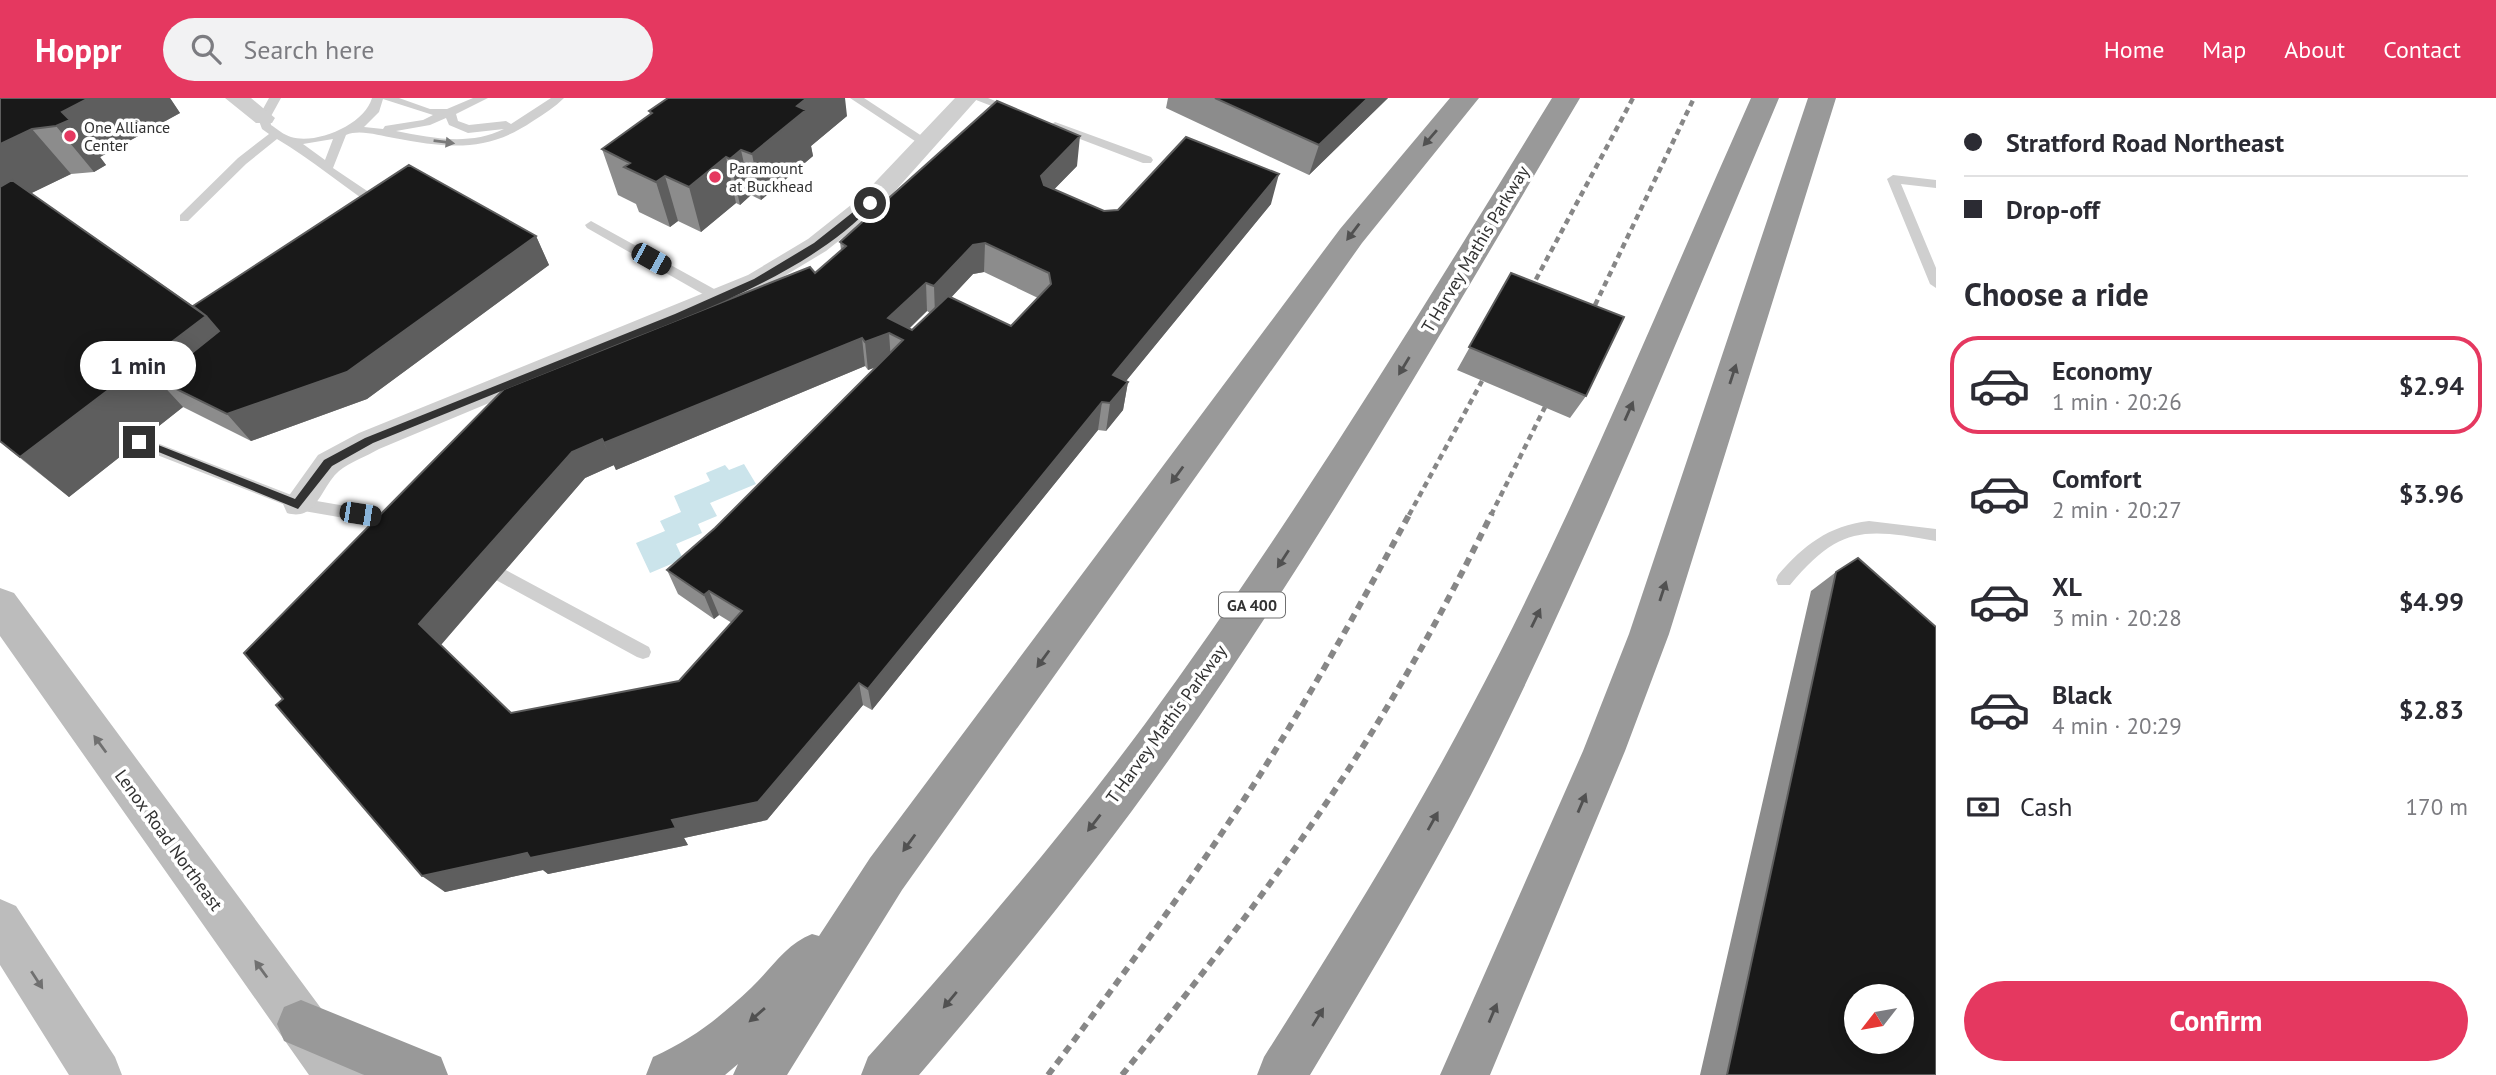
<!DOCTYPE html>
<meta charset="utf-8">
<style>
:root{--surface:#fff;--page:#f2f2f3;--text:#2b2b33;--muted:#7c7c81;--line:#e1e1e2;--accent:#e53860}
body{margin:0;font-family:"PT Sans",sans-serif;background:var(--page);color:var(--text);height:100vh;display:flex;flex-direction:column;font-size:26px;white-space:nowrap}
*{box-sizing:border-box;margin:0}
p{font-size:23px;color:var(--muted)}
.icon{flex:none;width:38px;height:38px;fill:none;stroke:currentColor;stroke-width:2;stroke-linecap:round;stroke-linejoin:round}
.map{position:relative;flex:1;overflow:hidden}
.sheet{display:flex;flex-direction:column;background:var(--surface);width:560px}
.sheet>*{flex:none}
.hud{display:grid;align-content:center;height:154px;padding:0 28px;background:var(--surface)}
.needle{width:46px;rotate:239deg}
.tools{position:absolute;left:1844px;top:886px;display:grid;gap:14px}
.tools a{display:grid;place-items:center;width:70px;height:70px;border-radius:50%;background:var(--surface);box-shadow:0 4px 18px #0003;font-size:35px}
.end{position:absolute;width:32px;height:32px;margin:-16px;border:9px solid #323232;background:#fff;box-shadow:0 0 0 4px #fff}
.from{border-radius:50%}
.bubble{position:absolute;height:49px;border-radius:24px;background:var(--surface);box-shadow:0 4px 18px #0003;font-size:23px;font-weight:600;line-height:49px;text-align:center}
.car{position:absolute;width:21px;height:42px;margin:-21px -10px;border-radius:9px;box-shadow:0 0 5px 2px #0007;background:linear-gradient(#222 24%,#8ab4d8 0 40%,#222 0 76%,#8ab4d8 0 86%,#222 0)}
.hud b{display:flex;align-items:center;gap:24px;height:66px;font-size:26px}
.hud b+b{border-top:2px solid var(--line)}
.hud i{width:18px;height:18px;background:var(--text)}
ul{padding:0;list-style:none}
li{display:flex;align-items:center;gap:21px;height:98px;margin:0 14px 10px;padding:0 14px;border:4px solid transparent;border-radius:28px}
li div{flex:1}
li b{display:block;font-size:26px}
li em{font-style:normal;font-weight:600}
li.selected{border-color:var(--accent)}
li>.icon{width:63px;height:63px;stroke-width:1.5}
h2{padding:0 28px;font-size:32px;line-height:84px}
.pay{display:flex;align-items:center;gap:18px;height:77px;padding:0 28px;font-size:26px}
.pay p{margin-inline-start:auto}
.action{display:flex;gap:14px;margin-top:auto;padding:14px 28px}
.action a{flex:1;height:80px;border-radius:42px;background:var(--accent);color:#fff;font-size:28px;font-weight:600;line-height:80px;text-align:center}
header{display:flex;align-items:center;gap:42px;box-sizing:border-box;height:98px;padding:0 35px;background:var(--accent);color:#fff}
header strong{font-size:33px}
nav{display:flex;gap:38px;margin-inline-start:auto;font-size:24px}
.search{width:490px;height:63px;background:var(--page);display:flex;align-items:center;gap:18px;box-sizing:border-box;padding:0 24px;border-radius:38px;color:var(--muted);font-size:26px}
main{display:flex;flex:1;min-height:0}
.map>svg:first-child{display:block}
.water{fill:#cbe4eb}
.lines{fill:none;stroke-linecap:round;stroke-linejoin:round}
.lane{fill:#cfcfcf;fill-rule:evenodd}
.street{fill:#cfcfcf;fill-rule:evenodd}
.secondary{fill:#bcbcbc;fill-rule:evenodd}
.highway{fill:#999;fill-rule:evenodd}
.rail-far1{stroke:#878787;stroke-width:4.5;stroke-dasharray:6 4.5;stroke-linecap:butt}
.rail{stroke:#878787;stroke-width:6;stroke-dasharray:8 6;stroke-linecap:butt}
.wall{fill:#8c8c8c;fill-rule:evenodd}
.shaded-wall{fill:#5e5e5e}
.building{fill:#191919;stroke:#5e5e5e;stroke-width:2;fill-rule:evenodd}
.oneway{fill:#515151}
.oneway2{fill:#797979}
.oneway3{fill:#707070}
.route{fill:#323232}
.poi-dot{fill:#e53860;stroke:#fff;stroke-width:2.5}
.labels{text-anchor:middle;dominant-baseline:central;stroke-width:7;stroke-linejoin:round;paint-order:stroke}
.far-poi-label{font-size:16px;fill:#323232;stroke:#fff;text-anchor:start}
.shield{fill:#fff;stroke:#707070;stroke-width:2}
.shield-label{font-size:16px;font-weight:bold;fill:#323232}
.street-label{font-size:18px;fill:#323232;stroke:#fff}
</style>
<header>
<strong>Hoppr</strong>
<div class="search"><svg class="icon" aria-label="search" viewBox="0 0 24 24"><circle cx="10" cy="10" r="6"/><path d="M15 15l6 6"/></svg>Search here</div>
<nav><a>Home</a><a>Map</a><a>About</a><a>Contact</a></nav>
</header>
<main>
<div class="map">
<svg width="1936" height="977" viewBox="0 0 1936 977">
<rect width="100%" height="100%" fill="#fff"/>
<!-- water -->
<path class="water" d="M 744,366 L 756,386 L 710,405 L 717,418 L 698,426 L 702,435 L 676,446 L 683,461 L 650,475 L 636,445 L 665,433 L 660,423 L 681,414 L 674,398 L 710,383 L 706,375 L 725,367 L 729,372 Z"/>
<g class="lines">
<!-- lane -->
<path class="lane" d="M 269,0 L 281,0 L 270,20 L 271,27 C 277,31 284,37 291,39 C 317,47 365,26 372,0 L 399,0 L 430,11 L 447,11 L 473,0 L 488,0 L 456,16 L 458,23 L 469,27 L 506,23 L 511,26 L 551,0 L 564,0 C 555,9 544,16 533,23 C 486,55 448,50 394,40 C 380,38 360,31 346,37 L 333,70 L 385,105 L 385,111 L 377,111 C 343,88 312,62 277,41 L 246,66 L 188,123 L 180,123 L 180,117 L 238,60 L 269,36 L 262,31 L 258,20 ZM 383,1 L 433,17 L 423,22 L 385,28 L 383,31 L 364,29 L 379,14 ZM 446,20 L 449,27 L 468,35 L 504,31 C 469,48 432,40 396,33 L 430,27 ZM 333,41 L 325,62 L 303,46 Z
M 850,0 L 864,0 L 931,44 L 929,47 L 921,47 Z
M 971,0 L 988,0 L 1017,12 L 1007,14 Z
M 1055,24 L 1151,59 L 1153,62 L 1151,65 L 1143,65 L 1051,30 L 1049,28 Z
M 1893,77 L 1936,82 L 1936,90 L 1901,86 L 1936,170 L 1936,190 L 1930,186 L 1887,81 Z
M 591,123 L 725,197 L 727,200 L 720,205 L 715,203 L 587,130 L 585,127 Z
M 139,338 L 299,400 L 381,414 L 403,424 L 406,428 L 403,432 L 398,434 L 379,426 L 298,412 L 134,348 L 132,344 Z
M 1869,423 L 1936,431 L 1936,443 C 1864,430 1839,428 1790,487 L 1778,487 L 1776,482 L 1778,477 C 1804,447 1828,428 1869,423 Z
M 502,470 L 649,549 L 651,554 L 649,559 L 643,561 L 637,559 L 496,482 L 494,477 L 496,472 Z"/>
<!-- street -->
<path class="street" d="M 225,0 L 251,0 L 275,20 L 272,25 L 256,25 Z
M 955,0 L 978,0 L 879,111 L 826,153 L 766,189 L 379,351 C 367,358 350,364 339,373 C 321,388 317,424 287,415 L 283,406 L 318,357 L 359,335 L 748,177 L 808,141 L 861,99 Z"/>
<!-- secondary -->
<path class="secondary" d="M 0,490 L 14,495 L 357,959 L 364,977 L 309,977 L 0,538 Z
M 0,801 L 16,808 L 115,959 L 122,977 L 69,977 L 0,867 Z"/>
<!-- highway -->
<path class="highway" d="M 1450,0 L 1479,0 L 1362,145 L 902,792 L 787,977 L 733,977 L 738,966 L 725,977 L 646,977 L 653,959 C 693,941 719,920 751,890 C 772,870 786,846 812,836 L 819,838 L 870,760 L 1340,131 Z
M 1552,0 L 1580,0 C 1449,221 1321,445 1173,656 C 1094,768 1008,873 919,977 L 861,977 L 868,959 C 964,852 1059,742 1145,626 C 1292,425 1422,212 1552,0 Z
M 1751,0 L 1779,0 C 1689,213 1603,427 1502,635 C 1445,753 1377,865 1310,977 L 1257,977 L 1264,959 C 1336,845 1408,730 1471,610 C 1576,413 1660,204 1751,0 Z
M 1808,0 L 1836,0 L 1669,536 L 1625,653 L 1490,977 L 1440,977 L 1583,653 L 1629,536 Z
M 301,902 L 441,959 L 448,977 L 364,977 L 284,943 L 277,926 L 284,909 Z"/>
<!-- rail-far1 -->
<path class="rail-far1" d="M 1526,200 L 1633,0
M 1586,226 L 1694,0
M 1409,417 L 1482,283
M 1491,417 L 1545,309"/>
<!-- rail -->
<path class="rail" d="M 1048,977 C 1116,887 1183,795 1245,700 C 1305,608 1358,511 1410,415
M 1122,977 C 1216,860 1309,740 1386,611 C 1424,548 1459,482 1492,415"/>
</g>
<!-- wall -->
<path class="wall" d="M 0,0 L 170,0 L 180,15 L 100,59 L 106,67 L 94,74 L 71,76 L 31,95 L 193,208 L 536,138 L 549,167 L 367,301 L 251,343 L 183,309 L 69,399 L 0,344 Z
M 1168,0 L 1388,0 L 1309,77 L 1166,10 Z
M 649,13 L 847,18 L 811,48 L 813,58 L 761,102 L 751,97 L 740,107 L 736,105 L 701,134 L 678,123 L 670,129 L 639,114 L 636,106 L 618,97 L 602,51 L 650,16 Z
M 1077,68 L 1054,91 L 1104,113 L 1271,106 L 1126,283 L 1128,284 L 1123,312 L 1106,333 L 1098,332 L 872,612 L 863,607 L 767,722 L 684,740 L 688,747 L 548,776 L 543,772 L 445,794 L 276,607 L 815,175 L 841,152 L 840,144 ZM 984,174 L 1038,200 L 1011,228 L 951,199 L 973,176 ZM 927,213 L 930,215 L 912,232 L 909,231 ZM 865,268 L 868,272 L 877,269 L 715,430 L 667,472 L 678,496 L 714,521 L 719,517 L 732,525 L 679,583 L 511,615 L 441,547 L 585,380 L 614,367 L 616,372 Z
M 1511,175 L 1586,298 L 1570,320 L 1457,272 Z
M 1836,474 L 1936,977 L 1700,977 L 1811,493 Z"/>
<!-- shaded-wall -->
<path class="shaded-wall" d="M 89,0 L 170,0 L 180,15 L 100,59 L 106,67 L 94,74 L 56,28 L 62,14 Z
M 807,0 L 845,0 L 847,18 L 811,48 L 813,58 L 761,102 L 752,56 L 797,8 Z
M 1368,0 L 1388,0 L 1309,77 L 1319,47 Z
M 32,31 L 71,76 L 5,108 L 0,102 L 0,46 Z
M 1080,38 L 1077,68 L 1039,107 L 1041,78 Z
M 741,52 L 751,97 L 740,107 L 730,61 Z
M 726,59 L 736,105 L 701,134 L 689,89 Z
M 1279,76 L 1271,106 L 1108,305 L 1113,277 Z
M 665,78 L 678,123 L 670,129 L 656,84 Z
M 536,138 L 549,167 L 367,301 L 251,343 L 227,316 Z
M 985,145 L 984,174 L 973,176 L 935,217 L 934,188 L 973,147 Z
M 926,185 L 927,213 L 899,240 L 888,220 Z
M 206,218 L 242,261 L 158,282 L 183,309 L 69,399 L 20,359 Z
M 889,235 L 891,263 L 868,272 L 865,244 Z
M 862,240 L 865,268 L 616,372 L 604,345 Z
M 1128,284 L 1123,312 L 1106,333 L 1110,305 Z
M 1102,304 L 1098,332 L 872,612 L 868,591 Z
M 602,341 L 614,367 L 585,380 L 439,549 L 419,526 L 572,354 Z
M 709,493 L 719,517 L 714,521 L 704,497 Z
M 859,585 L 863,607 L 767,722 L 684,740 L 688,747 L 548,776 L 543,772 L 445,794 L 422,778 L 672,722 Z"/>
<!-- building -->
<path class="building" d="M 0,0 L 89,0 L 62,14 L 70,22 L 56,28 L 32,31 L 0,46 Z
M 668,0 L 807,0 L 797,8 L 806,12 L 752,56 L 741,52 L 730,61 L 726,59 L 689,89 L 665,78 L 656,84 L 624,69 L 630,65 L 602,51 L 652,15 L 649,13 Z
M 1215,0 L 1368,0 L 1319,47 Z
M 997,3 L 1080,38 L 1041,78 L 1044,87 L 1104,113 L 1118,112 L 1186,39 L 1279,76 L 1113,277 L 1128,284 L 1110,305 L 1102,304 L 868,591 L 859,585 L 758,704 L 672,722 L 676,730 L 530,760 L 527,755 L 422,778 L 276,607 L 283,601 L 244,555 L 504,291 L 810,169 L 815,175 L 846,148 L 840,144 ZM 985,145 L 1049,175 L 1051,186 L 1011,228 L 948,198 L 912,232 L 888,220 L 926,185 L 934,188 L 973,147 ZM 889,235 L 903,242 L 715,430 L 667,472 L 704,497 L 709,493 L 742,513 L 679,583 L 511,615 L 419,526 L 572,354 L 602,341 L 604,345 L 862,240 L 865,244 Z
M 409,67 L 536,138 L 347,274 L 227,316 L 158,282 L 219,233 L 206,218 L 193,208 Z
M 12,82 L 206,218 L 20,359 L 0,343 L 0,89 Z
M 1511,175 L 1624,219 L 1586,298 L 1469,249 Z
M 1858,460 L 1936,529 L 1936,977 L 1727,977 L 1836,474 ZM 1857,898 L 1902,898 L 1902,943 L 1857,943 Z"/>
<!-- one-way arrows -->
<defs><path id="oneway-solid" d="M-6-.8H1V-3.2L6.5 0L1 3.2V.8H-6Z" transform="scale(1.75)"/></defs>
<g class="oneway">
<use href="#oneway-solid" transform="translate(1430 40) rotate(131)"/>
<use href="#oneway-solid" transform="translate(1353 134) rotate(127)"/>
<use href="#oneway-solid" transform="translate(1404 268) rotate(121)"/>
<use href="#oneway-solid" transform="translate(1733 276) rotate(-72)"/>
<use href="#oneway-solid" transform="translate(1629 313) rotate(-66)"/>
<use href="#oneway-solid" transform="translate(1177 377) rotate(126)"/>
<use href="#oneway-solid" transform="translate(1283 461) rotate(123)"/>
<use href="#oneway-solid" transform="translate(1663 493) rotate(-72)"/>
<use href="#oneway-solid" transform="translate(1536 520) rotate(-64)"/>
<use href="#oneway-solid" transform="translate(1043 561) rotate(126)"/>
<use href="#oneway-solid" transform="translate(1582 705) rotate(-67)"/>
<use href="#oneway-solid" transform="translate(1433 723) rotate(-61)"/>
<use href="#oneway-solid" transform="translate(1094 725) rotate(128)"/>
<use href="#oneway-solid" transform="translate(909 745) rotate(126)"/>
<use href="#oneway-solid" transform="translate(950 902) rotate(130)"/>
<use href="#oneway-solid" transform="translate(1493 915) rotate(-67)"/>
<use href="#oneway-solid" transform="translate(757 917) rotate(139)"/>
<use href="#oneway-solid" transform="translate(1318 919) rotate(-58)"/>
</g>
<use class="oneway2" href="#oneway-solid" transform="translate(444 44) rotate(7)"/>
<g class="oneway3">
<use href="#oneway-solid" transform="translate(100 646) rotate(-126)"/>
<use href="#oneway-solid" transform="translate(261 871) rotate(-126)"/>
<use href="#oneway-solid" transform="translate(37 882) rotate(57)"/>
</g>
<!-- route -->
<path class="route" d="M 867,103 L 875,105 C 809,176 698,214 610,249 C 531,281 452,313 373,345 L 332,368 L 298,411 L 134,344 L 143,341 L 295,401 L 324,362 L 365,340 L 675,216 L 754,181 L 814,145 Z"/>
<!-- markers -->
<g class="poi-dot">
<circle cx="70" cy="38" r="7"/>
<circle cx="715" cy="79" r="7"/>
</g>
<g class="labels">
<!-- far-poi labels -->
<g class="far-poi-label">
<text x="84" y="29">One Alliance<tspan x="84" dy="18">Center</tspan></text>
<text x="729" y="70">Paramount<tspan x="729" dy="18">at Buckhead</tspan></text>
</g>
<!-- shield labels -->
<rect class="shield" x="1219" y="494.5" width="66" height="25" rx="5"/>
<g class="shield-label">
<text x="1252" y="507">GA 400</text>
</g>
<!-- street labels -->
<g class="street-label">
<text transform="translate(1475 151) rotate(-59)">T Harvey Mathis Parkway</text>
<text transform="translate(1166 626) rotate(-54)">T Harvey Mathis Parkway</text>
<text transform="translate(169 742) rotate(54)">Lenox Road Northeast</text>
</g>
</g>
</svg>
<div class="tools">
<a><svg class="needle" viewBox="-14 -14 28 28"><path d="M0-13l5 13h-10z" fill="#e53935"/><path d="M0 13l5-13h-10z" fill="#7c7c81"/></svg></a>
</div>
<i class="end from" style="left:870px;top:105px"></i>
<i class="end" style="left:139px;top:344px"></i>
<div class="bubble" style="left:80px;top:243px;width:116px">1 min</div>
<i class="car" style="left:651px;top:161px;rotate:119deg"></i>
<i class="car" style="left:360px;top:416px;rotate:99deg"></i>
</div>
<section class="sheet">
<div class="hud">
<b><i class="from"></i>Stratford Road Northeast</b>
<b><i></i>Drop-off</b>
</div>
<h2>Choose a ride</h2>
<ul>
<li class="selected"><svg class="icon" aria-label="car" viewBox="0 0 24 24"><path d="M5 17H2v-5l4-1 3-4h7l3 4 3 1v5h-3M9 17h6M6 11h13"/><circle cx="7" cy="17" r="2"/><circle cx="17" cy="17" r="2"/></svg><div><b>Economy</b><p>1 min · 20:26</p></div><em>$2.94</em></li>
<li><svg class="icon" aria-label="car" viewBox="0 0 24 24"><path d="M5 17H2v-5l4-1 3-4h7l3 4 3 1v5h-3M9 17h6M6 11h13"/><circle cx="7" cy="17" r="2"/><circle cx="17" cy="17" r="2"/></svg><div><b>Comfort</b><p>2 min · 20:27</p></div><em>$3.96</em></li>
<li><svg class="icon" aria-label="car" viewBox="0 0 24 24"><path d="M5 17H2v-5l4-1 3-4h7l3 4 3 1v5h-3M9 17h6M6 11h13"/><circle cx="7" cy="17" r="2"/><circle cx="17" cy="17" r="2"/></svg><div><b>XL</b><p>3 min · 20:28</p></div><em>$4.99</em></li>
<li><svg class="icon" aria-label="car" viewBox="0 0 24 24"><path d="M5 17H2v-5l4-1 3-4h7l3 4 3 1v5h-3M9 17h6M6 11h13"/><circle cx="7" cy="17" r="2"/><circle cx="17" cy="17" r="2"/></svg><div><b>Black</b><p>4 min · 20:29</p></div><em>$2.83</em></li>
</ul>
<div class="pay"><svg class="icon" aria-label="cash" viewBox="0 0 24 24"><path d="M3 7h18v10H3z"/><circle cx="12" cy="12" r="2"/></svg>Cash<p>170 m</p></div>
<div class="action"><a>Confirm</a></div>
</section>
</main>
